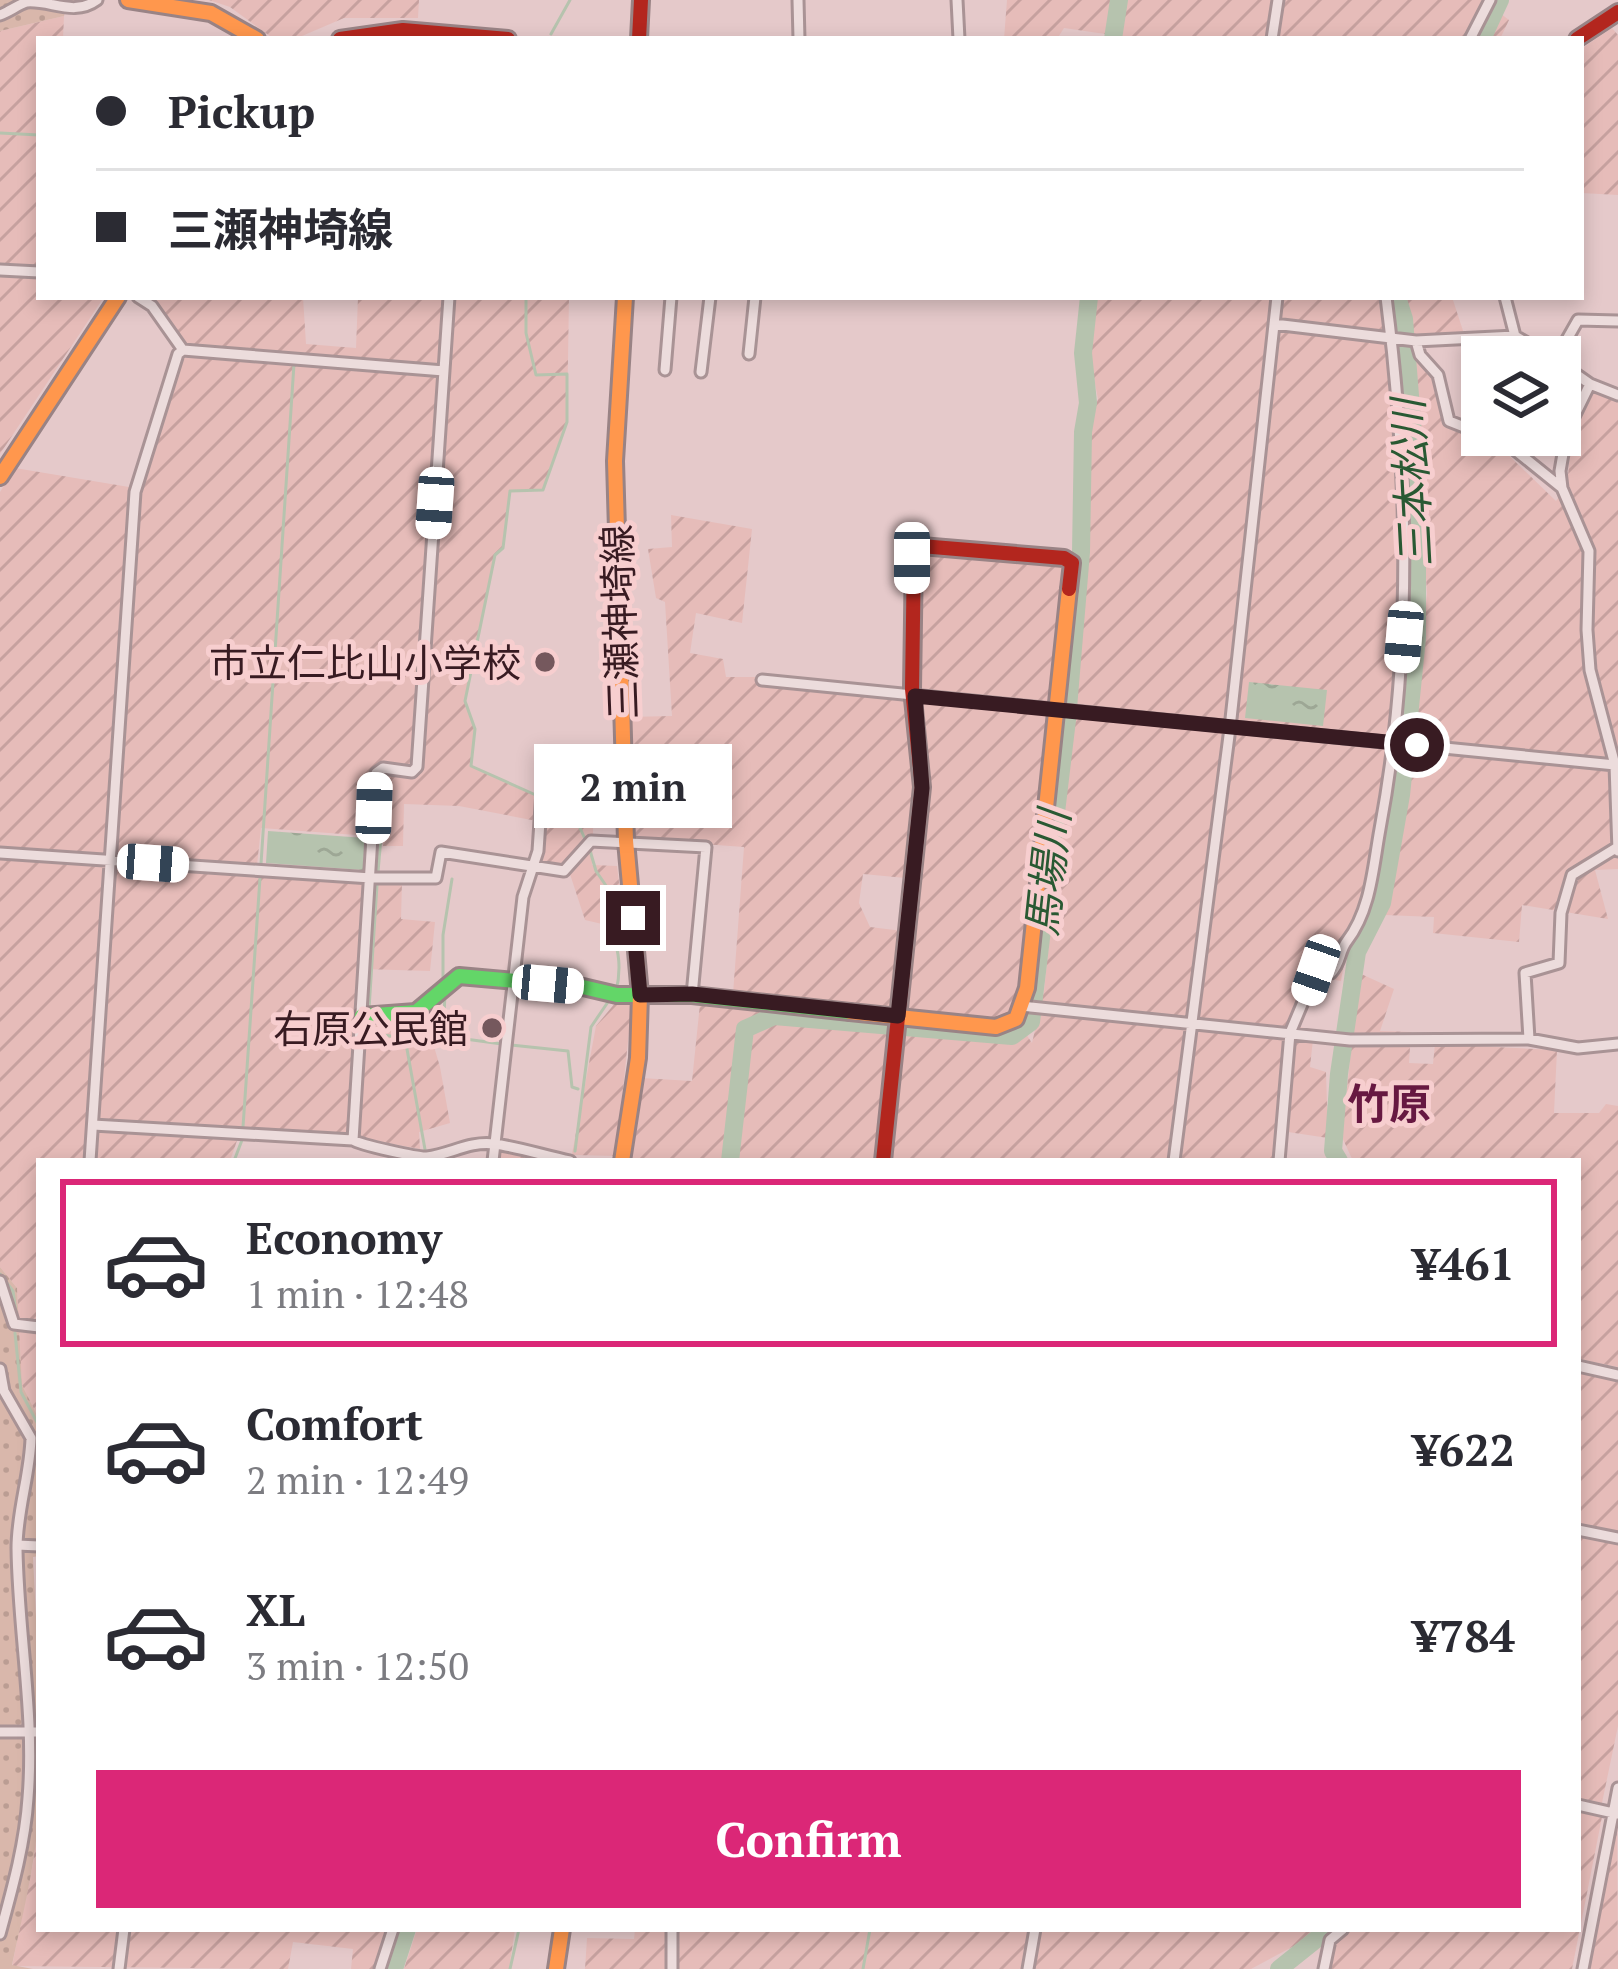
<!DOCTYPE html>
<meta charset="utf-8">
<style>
:root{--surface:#fff;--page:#f2f2f3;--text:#2b2b33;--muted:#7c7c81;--line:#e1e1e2;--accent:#db2777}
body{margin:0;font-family:"PT Serif","Noto Sans JP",serif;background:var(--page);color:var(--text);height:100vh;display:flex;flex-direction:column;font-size:45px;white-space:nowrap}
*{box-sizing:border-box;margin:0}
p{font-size:39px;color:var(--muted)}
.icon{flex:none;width:66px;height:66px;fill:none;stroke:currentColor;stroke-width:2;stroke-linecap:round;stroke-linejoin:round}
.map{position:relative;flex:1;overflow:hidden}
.details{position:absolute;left:36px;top:1158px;width:1545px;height:774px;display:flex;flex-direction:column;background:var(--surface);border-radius:0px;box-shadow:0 6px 18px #0003}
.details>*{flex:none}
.top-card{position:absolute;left:36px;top:36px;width:1548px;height:264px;border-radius:0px;box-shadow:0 6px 18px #0003;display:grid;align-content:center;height:264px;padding:0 60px;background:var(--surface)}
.tools{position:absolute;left:1461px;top:336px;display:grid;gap:24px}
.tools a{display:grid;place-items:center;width:120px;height:120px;border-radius:0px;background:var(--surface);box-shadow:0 6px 18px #0003;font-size:60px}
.end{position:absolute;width:54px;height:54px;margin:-27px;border:15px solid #381b22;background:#fff;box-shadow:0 0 0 6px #fff}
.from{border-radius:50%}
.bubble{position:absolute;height:84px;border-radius:0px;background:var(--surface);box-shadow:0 6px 18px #0003;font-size:39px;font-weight:700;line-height:84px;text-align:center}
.car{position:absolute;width:36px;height:72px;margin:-36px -18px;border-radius:15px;box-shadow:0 0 9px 3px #0007;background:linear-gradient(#fff 24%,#345 0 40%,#fff 0 76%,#345 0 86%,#fff 0)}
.top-card b{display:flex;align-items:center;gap:42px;height:114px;font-size:45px}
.top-card b+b{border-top:3px solid var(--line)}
.top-card i{width:30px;height:30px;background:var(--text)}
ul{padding:21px 0 0;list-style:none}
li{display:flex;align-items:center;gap:36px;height:168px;margin:0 24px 18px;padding:0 36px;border:6px solid transparent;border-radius:0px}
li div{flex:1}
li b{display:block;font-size:45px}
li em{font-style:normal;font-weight:700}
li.on{border-color:var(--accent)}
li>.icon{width:108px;height:108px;stroke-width:1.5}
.action{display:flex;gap:24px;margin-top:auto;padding:24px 60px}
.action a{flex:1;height:138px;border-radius:0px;background:var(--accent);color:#fff;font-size:48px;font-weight:700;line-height:138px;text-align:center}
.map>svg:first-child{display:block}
.farmland{fill:url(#farmland-furrows);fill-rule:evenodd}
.grass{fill:url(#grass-dots)}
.water{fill:url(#water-ripples)}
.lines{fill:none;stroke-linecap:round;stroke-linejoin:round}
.stream{stroke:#b6c3ae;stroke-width:3}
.river{stroke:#b6c3ae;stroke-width:18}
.street-casing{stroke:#a99395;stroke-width:15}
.fast-casing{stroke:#998385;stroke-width:20}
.slow-casing{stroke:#998385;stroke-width:20}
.jam-casing{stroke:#998385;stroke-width:20}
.street{stroke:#ecdcdc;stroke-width:9}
.fast{stroke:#63d668;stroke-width:14}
.slow{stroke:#ff974d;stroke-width:14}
.jam{stroke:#b3261e;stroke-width:14}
.route{stroke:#381b22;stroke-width:15}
.poi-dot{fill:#75585d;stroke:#f7cecf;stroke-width:4.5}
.labels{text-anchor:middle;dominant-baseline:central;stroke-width:10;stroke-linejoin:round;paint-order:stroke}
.street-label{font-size:39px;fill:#381b22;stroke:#f7cecf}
.poi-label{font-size:39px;fill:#381b22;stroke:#f7cecf;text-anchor:end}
.water-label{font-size:42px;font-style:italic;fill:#295933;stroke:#f7cecf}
.neighbourhood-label{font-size:42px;font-weight:bold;fill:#671841;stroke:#f7cecf}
</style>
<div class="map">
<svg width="1618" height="1969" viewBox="0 0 1618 1969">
<defs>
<pattern id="farmland-furrows" width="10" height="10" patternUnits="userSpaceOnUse" patternTransform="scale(3)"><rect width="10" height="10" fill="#e6bcb9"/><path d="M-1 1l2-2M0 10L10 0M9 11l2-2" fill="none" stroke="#c6a19f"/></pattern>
<pattern id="grass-dots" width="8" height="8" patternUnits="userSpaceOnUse" patternTransform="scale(3)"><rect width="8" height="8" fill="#d9b7ab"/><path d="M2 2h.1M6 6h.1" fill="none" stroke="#bb9d93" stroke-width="1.8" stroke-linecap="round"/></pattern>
<pattern id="water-ripples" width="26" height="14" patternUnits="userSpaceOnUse" patternTransform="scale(3)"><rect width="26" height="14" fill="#b6c3ae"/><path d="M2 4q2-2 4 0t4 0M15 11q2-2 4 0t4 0" fill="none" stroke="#9da795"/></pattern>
</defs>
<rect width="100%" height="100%" fill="#e5c9ca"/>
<!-- farmland -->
<path class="farmland" d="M 209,0 L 419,0 L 418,18 L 344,18 L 295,39 L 274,39 L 230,7 Z
M 1007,0 L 1496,0 L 1492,7 L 1509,20 L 1500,39 L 1105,39 L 1105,34 L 1064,28 L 1057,39 L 1004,39 Z
M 64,16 L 63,39 L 39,39 L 39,297 L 104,297 L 0,454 L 0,31 Z
M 1612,28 L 1618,35 L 1618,195 L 1581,193 L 1581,49 Z
M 155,297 L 303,297 L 306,344 L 356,348 L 358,297 L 569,297 L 567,422 L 543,490 L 510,492 L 503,548 L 495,555 L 465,701 L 475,729 L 471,766 L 538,796 L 594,798 L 592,865 L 617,866 L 627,947 L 601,944 L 602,924 L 585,920 L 568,868 L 538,866 L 547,823 L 459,806 L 404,804 L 403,846 L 383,846 L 383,837 L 261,828 L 257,865 L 0,847 L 0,492 L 15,468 L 129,487 L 175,348 L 149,309 L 157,301 Z
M 1095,297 L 1389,297 L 1410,550 L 1408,637 L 1392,798 L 1367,920 L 1347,946 L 1341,981 L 1317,977 L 1300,1027 L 1314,1030 L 1310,1067 L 1326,1072 L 1328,1138 L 1288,1132 L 1286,1161 L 628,1161 L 641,1078 L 692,1081 L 700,1004 L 732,1007 L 744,847 L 633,839 L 628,717 L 672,716 L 665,602 L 656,598 L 648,549 L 672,547 L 671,515 L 752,529 L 742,623 L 696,613 L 690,653 L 723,659 L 726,677 L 794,677 L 906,688 L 909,542 L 1077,555 L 1028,998 L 1018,1022 L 1032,1043 L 1044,991 L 1090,549 L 1088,430 L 1098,399 L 1089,352 ZM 863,874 L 916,879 L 911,932 L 870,927 L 859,903 Z
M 1403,297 L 1452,297 L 1467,343 L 1413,344 Z
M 1412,357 L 1432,378 L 1443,424 L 1496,443 L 1556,501 L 1567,486 L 1572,432 L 1592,389 L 1618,400 L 1618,869 L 1595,870 L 1608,919 L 1522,905 L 1519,942 L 1433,933 L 1434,917 L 1385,915 L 1409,795 L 1427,593 Z
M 0,858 L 402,882 L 401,919 L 435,922 L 430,971 L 362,969 L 357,1021 L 424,1012 L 440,1067 L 450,1123 L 419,1132 L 420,1149 L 355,1137 L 241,1129 L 230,1161 L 39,1161 L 39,1419 L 22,1385 L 17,1288 L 0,1267 Z
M 1359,973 L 1394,989 L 1380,1031 L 1411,1032 L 1409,1063 L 1433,1064 L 1435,1044 L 1557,1050 L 1554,1113 L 1599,1113 L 1606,1104 L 1618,1106 L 1618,1367 L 1578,1359 L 1578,1161 L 1353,1161 L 1342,1137 Z
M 616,1002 L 632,1003 L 616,1156 L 572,1155 L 571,1161 L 496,1161 L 498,1139 L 572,1154 L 596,1026 Z
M 1578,1372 L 1618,1380 L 1618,1726 L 1602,1803 L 1578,1798 Z
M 39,1810 L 39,1929 L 390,1929 L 377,1969 L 351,1969 L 353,1949 L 293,1942 L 288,1969 L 12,1966 L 33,1863 Z
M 1578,1812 L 1602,1817 L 1572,1969 L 1329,1969 L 1334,1946 L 1352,1929 L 1578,1929 Z
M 1617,1820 L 1618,1969 L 1588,1969 Z
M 417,1929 L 515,1929 L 509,1969 L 404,1969 Z
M 635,1929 L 1316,1929 L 1294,1946 L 1251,1969 L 585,1969 L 587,1938 L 634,1939 Z"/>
<!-- grass -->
<path class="grass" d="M 0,0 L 82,0 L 86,2 L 67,3 L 64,16 L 0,31 Z
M 0,1267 L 17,1288 L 22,1385 L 39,1419 L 39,1556 L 33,1557 C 37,1641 43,1725 39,1809 C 36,1862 23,1913 12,1965 L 33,1969 L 0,1969 Z"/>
<!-- water -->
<path class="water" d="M 1249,682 L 1327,690 L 1323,726 L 1245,718 Z
M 268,831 L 365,838 L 363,870 L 266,863 Z"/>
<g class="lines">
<!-- stream -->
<path class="stream" d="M 551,34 L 570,0
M 0,133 L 39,135
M 526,297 L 526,333 L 536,375 L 567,374 L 567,422 L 543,490 L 510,491 L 503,548 L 495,555 L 465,701 L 475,729 L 471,766 L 538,796 L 567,799 L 585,839
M 589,847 L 596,871 L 609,890 C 604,931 627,946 616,992
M 261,864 L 294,364
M 378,872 L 386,778
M 443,977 L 443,935 L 452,879
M 445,994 L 443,1036 L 502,1044 L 502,1048
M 369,1009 L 377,885
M 369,1024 L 368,1033 L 405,1038 L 426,1155
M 511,1045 L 568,1051 L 572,1087 L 578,1089
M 243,1127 L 260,878
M 490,1137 L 495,1105
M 575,1151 L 591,1027 L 610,999
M 234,1161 L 242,1140
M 0,1274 L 13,1291 L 17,1319
M 15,1333 L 21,1392 L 39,1426
M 39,1523 L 39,1534
M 510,1969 L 519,1929
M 863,1969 L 870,1929"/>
<!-- river -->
<path class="river" d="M 1113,39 L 1119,0
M 1482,39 L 1500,0
M 730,1161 L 745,1029 L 774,1016 L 1012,1036 L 1031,1022 L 1067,720 L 1081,552 L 1083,432 L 1088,403 L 1083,353 L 1089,297
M 1339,1161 L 1333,1151 L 1339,1074 L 1357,952 L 1382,903 L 1401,795 L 1417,638 L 1417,485 L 1404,319 L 1397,297
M 394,1969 L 407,1929
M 1279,1969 L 1329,1929"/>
<!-- street casing -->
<g class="street-casing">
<path id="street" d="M 798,0 L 799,39
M 957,0 L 959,39
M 0,15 C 9,12 19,4 27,2 C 51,0 74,17 97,0
M 1272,39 L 1278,0
M 1470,39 L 1490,0
M 0,270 L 39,272
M 138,297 L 152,306 L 183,350
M 1505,297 L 1515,336 L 1551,357
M 1274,324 L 1416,341 L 1515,336
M 1416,341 L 1420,355 L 1438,375 L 1449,421 L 1482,434
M 183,350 L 444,371
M 749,354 L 755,297
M 1557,357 L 1578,320 L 1618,321
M 1560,363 L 1590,384 L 1618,395
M 665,370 L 671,297
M 701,372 L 710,297
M 1590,384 L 1567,431 L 1560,471 L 1562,488 L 1589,551 L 1587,630 L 1590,670 L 1615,765 L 1618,851
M 1486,435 L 1505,442 L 1562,488
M 762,680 L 1615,765
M 0,853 L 371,878 L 436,878 L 441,852 L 564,871 L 591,841 L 706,847 L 692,995
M 1021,1006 L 1350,1040 L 1529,1039 L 1578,1048 L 1618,1044
M 1529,1039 L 1525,973 L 1559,963 L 1561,913 L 1572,875 L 1616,848
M 93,1125 L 353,1140 C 360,1145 420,1158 427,1157 C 451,1154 469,1141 494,1144 C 519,1147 545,1156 570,1161
M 353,1140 L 376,773 L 383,768 L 412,772 L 417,767 L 449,297
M 90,1161 L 135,492 L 178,354 L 183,350
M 493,1161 L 523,897 L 538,851 L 542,791
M 1174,1161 L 1230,728 L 1277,297
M 1279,1161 L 1290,1033 L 1316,971 L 1331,973 C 1341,963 1339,951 1347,941 C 1371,910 1373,867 1380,829 C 1413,653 1409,474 1386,297
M 0,1281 L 14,1324 L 39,1327
M 1578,1366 L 1618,1375
M 0,1369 L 4,1391 L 31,1438 C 30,1475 17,1510 17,1548 C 18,1631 35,1715 28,1798 C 25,1844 12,1890 0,1934
M 1578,1530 L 1618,1538
M 17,1545 L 39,1546
M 0,1732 L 39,1732
M 1578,1805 L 1618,1814
M 119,1969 L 124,1929
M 380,1969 L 393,1929
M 672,1969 L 672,1929
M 1028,1969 L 1035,1929
M 1324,1969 L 1330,1940 L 1343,1929
M 1583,1969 L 1618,1788"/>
</g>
<!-- fast casing -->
<g class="fast-casing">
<path id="fast" d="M 362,1016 L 416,1012 L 459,976 L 583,987 L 617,995 L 692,995 L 850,1012"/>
</g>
<!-- slow casing -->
<g class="slow-casing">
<path id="slow" d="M 128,0 L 211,13 L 257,39
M 0,477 L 118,297
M 850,1012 L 996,1027 L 1016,1019 L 1027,988 L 1069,589
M 622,1161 L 638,1058 L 640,995 L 626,841 L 615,461 L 625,297
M 556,1969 L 562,1929"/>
</g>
<!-- jam casing -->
<g class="jam-casing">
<path id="jam" d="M 340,39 L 403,30 L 508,39
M 639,39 L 641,0
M 1577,39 L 1618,12
M 883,1161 L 922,787 L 912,689 L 914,551 L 921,546 L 1064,558 L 1072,563 L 1069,589"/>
</g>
<!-- street -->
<use href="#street" class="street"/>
<!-- fast -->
<use href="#fast" class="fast"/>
<!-- slow -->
<use href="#slow" class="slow"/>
<!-- jam -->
<use href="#jam" class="jam"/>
</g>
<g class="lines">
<!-- route -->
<path class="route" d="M 633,918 L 640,995 L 692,994 L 898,1016 L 922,788 L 915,696 L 1417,745"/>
</g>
<!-- markers -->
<g class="poi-dot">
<circle cx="545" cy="662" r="12"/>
<circle cx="492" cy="1028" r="12"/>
</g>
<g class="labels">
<!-- street labels -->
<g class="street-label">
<text transform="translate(619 622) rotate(-92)">三瀬神埼線</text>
</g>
<!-- poi labels -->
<g class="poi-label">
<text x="521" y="662">市立仁比山小学校</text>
<text x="468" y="1028">右原公民館</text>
</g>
<!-- water labels -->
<g class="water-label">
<text transform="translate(1411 483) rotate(-93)">三本松川</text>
<text transform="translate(1047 873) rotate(-84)">馬場川</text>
</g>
<!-- neighbourhood labels -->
<g class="neighbourhood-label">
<text x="1389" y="1103">竹原</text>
</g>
</g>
</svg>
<div class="tools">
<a><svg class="icon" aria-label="layers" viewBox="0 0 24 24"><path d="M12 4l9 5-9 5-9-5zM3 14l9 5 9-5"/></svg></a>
</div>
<i class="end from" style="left:1417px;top:745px"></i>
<i class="end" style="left:633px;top:918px"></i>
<div class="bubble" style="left:534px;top:744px;width:198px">2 min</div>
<i class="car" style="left:435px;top:503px;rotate:184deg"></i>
<i class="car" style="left:912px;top:558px;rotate:180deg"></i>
<i class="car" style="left:1404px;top:637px;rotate:185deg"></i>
<i class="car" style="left:374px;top:808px;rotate:2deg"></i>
<i class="car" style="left:153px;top:863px;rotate:94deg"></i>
<i class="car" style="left:1316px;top:970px;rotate:199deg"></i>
<i class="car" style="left:548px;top:984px;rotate:95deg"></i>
<div class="top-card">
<b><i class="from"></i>Pickup</b>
<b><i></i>三瀬神埼線</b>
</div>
<section class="details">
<ul>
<li class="on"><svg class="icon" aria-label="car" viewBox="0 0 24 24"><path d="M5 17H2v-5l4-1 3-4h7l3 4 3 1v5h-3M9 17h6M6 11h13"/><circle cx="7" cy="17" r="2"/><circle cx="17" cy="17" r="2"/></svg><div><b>Economy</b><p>1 min · 12:48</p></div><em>¥461</em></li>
<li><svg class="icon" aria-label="car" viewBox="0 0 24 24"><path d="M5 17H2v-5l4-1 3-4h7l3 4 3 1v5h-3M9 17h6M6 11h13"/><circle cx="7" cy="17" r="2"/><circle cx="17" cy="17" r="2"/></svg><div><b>Comfort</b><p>2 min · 12:49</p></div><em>¥622</em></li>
<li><svg class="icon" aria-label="car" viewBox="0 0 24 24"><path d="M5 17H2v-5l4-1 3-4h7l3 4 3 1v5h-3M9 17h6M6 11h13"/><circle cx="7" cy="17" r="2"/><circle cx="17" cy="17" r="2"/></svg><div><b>XL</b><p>3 min · 12:50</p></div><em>¥784</em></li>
</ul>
<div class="action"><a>Confirm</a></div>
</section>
</div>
